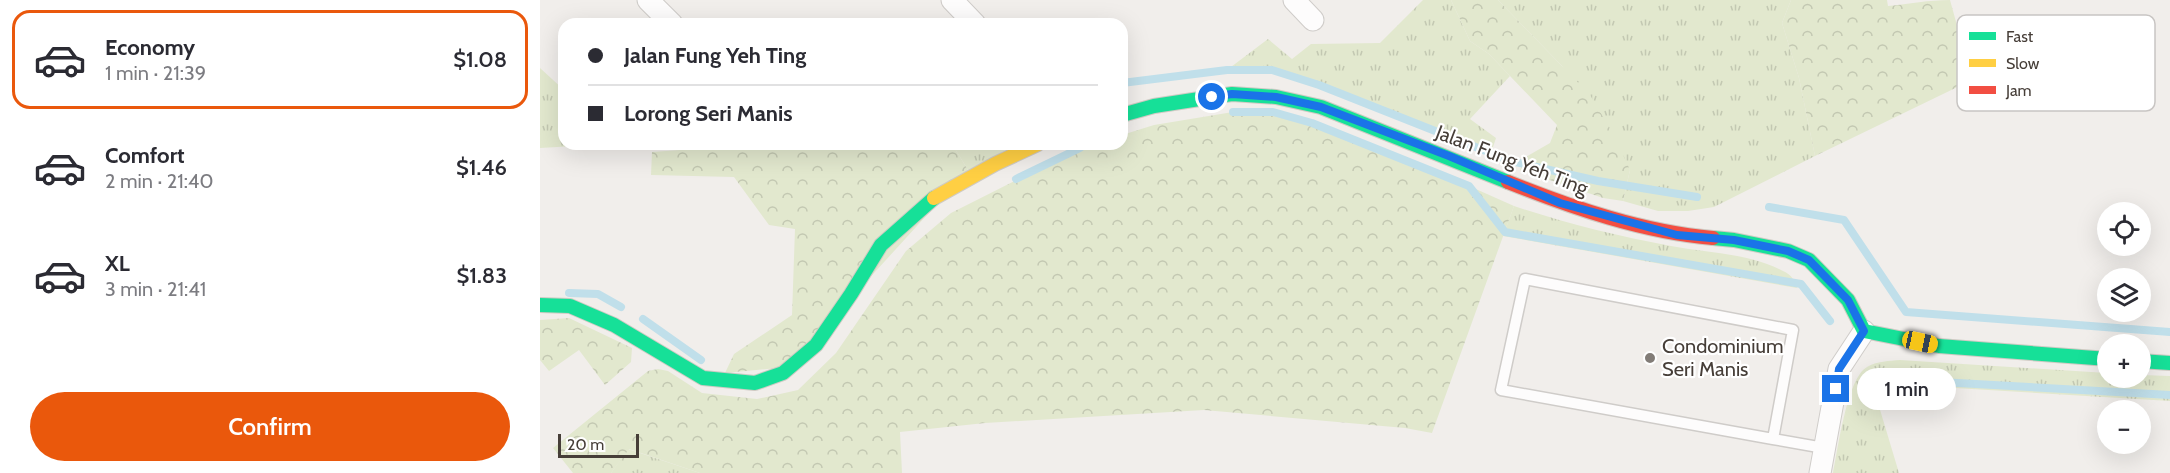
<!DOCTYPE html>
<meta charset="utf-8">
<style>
:root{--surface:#fff;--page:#f7f7f7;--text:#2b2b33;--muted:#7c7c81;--line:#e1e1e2;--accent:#ea580c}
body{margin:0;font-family:Cabin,sans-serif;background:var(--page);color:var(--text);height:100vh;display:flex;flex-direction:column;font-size:22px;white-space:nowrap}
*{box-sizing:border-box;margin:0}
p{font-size:20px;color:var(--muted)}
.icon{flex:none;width:33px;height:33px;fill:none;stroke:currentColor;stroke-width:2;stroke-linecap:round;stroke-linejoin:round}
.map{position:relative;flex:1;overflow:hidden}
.side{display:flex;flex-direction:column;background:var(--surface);width:540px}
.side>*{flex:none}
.top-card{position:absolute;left:18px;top:18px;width:570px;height:132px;border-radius:18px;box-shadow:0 6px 24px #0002;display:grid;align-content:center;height:132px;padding:0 30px;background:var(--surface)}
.buttons{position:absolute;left:1557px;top:202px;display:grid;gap:12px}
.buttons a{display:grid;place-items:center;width:54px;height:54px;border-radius:50%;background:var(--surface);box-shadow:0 6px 24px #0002;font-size:30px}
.scale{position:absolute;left:18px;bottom:15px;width:81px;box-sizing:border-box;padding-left:6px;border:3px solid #463e38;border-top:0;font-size:16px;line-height:21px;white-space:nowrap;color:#463e38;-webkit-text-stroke:4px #fff;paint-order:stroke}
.end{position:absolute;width:27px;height:27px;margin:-14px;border:8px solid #1a73e8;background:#fff;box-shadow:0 0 0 3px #fff}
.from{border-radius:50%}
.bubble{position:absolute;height:42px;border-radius:21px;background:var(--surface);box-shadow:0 6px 24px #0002;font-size:20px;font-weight:600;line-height:42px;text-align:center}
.car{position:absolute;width:18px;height:36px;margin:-18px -9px;border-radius:8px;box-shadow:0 0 4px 2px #0007;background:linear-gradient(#f5c518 24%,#345 0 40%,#f5c518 0 76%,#345 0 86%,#f5c518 0)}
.top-card b{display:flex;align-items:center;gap:21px;height:57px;font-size:22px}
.top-card b+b{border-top:2px solid var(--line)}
.top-card i{width:15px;height:15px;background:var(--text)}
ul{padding:10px 0 0;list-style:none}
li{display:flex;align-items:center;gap:18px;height:99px;margin:0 12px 9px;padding:0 18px;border:3px solid transparent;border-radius:18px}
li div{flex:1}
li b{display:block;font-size:22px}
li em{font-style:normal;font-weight:600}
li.current{border-color:var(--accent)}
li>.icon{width:54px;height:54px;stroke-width:1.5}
.action{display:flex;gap:12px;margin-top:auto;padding:12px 30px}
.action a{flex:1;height:69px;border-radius:36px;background:var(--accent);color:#fff;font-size:24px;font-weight:600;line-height:69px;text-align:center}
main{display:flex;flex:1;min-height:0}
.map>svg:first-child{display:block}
.grass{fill:url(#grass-tufts)}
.forest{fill:url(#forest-crowns)}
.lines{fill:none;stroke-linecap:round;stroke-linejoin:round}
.stream{stroke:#c0dfea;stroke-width:8}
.lane-casing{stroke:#cfccc9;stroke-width:13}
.street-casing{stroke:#cfccc9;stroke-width:23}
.fast-casing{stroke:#cfcac3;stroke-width:16}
.slow-casing{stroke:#cfcac3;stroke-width:16}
.jam-casing{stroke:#cfcac3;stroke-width:16}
.lane{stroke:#fdfcfc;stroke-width:10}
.street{stroke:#fdfcfc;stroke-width:21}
.fast{stroke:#16e098;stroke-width:14}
.slow{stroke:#ffcf43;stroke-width:14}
.jam{stroke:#f24e42;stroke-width:14}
.route{stroke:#1a73e8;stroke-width:8}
.poi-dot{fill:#827c77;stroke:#fff;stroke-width:2}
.labels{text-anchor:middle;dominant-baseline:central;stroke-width:4.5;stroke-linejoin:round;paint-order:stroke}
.street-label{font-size:20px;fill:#463e38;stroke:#fff}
.poi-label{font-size:20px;fill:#463e38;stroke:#fff;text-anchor:start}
.key{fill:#fff;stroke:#c8c5c3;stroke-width:1.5}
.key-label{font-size:16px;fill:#463e38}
</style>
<main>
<section class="side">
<ul>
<li class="current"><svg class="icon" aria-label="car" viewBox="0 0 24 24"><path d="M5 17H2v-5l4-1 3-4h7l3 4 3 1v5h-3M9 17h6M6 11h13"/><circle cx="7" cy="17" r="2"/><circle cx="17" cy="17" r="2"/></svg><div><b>Economy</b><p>1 min · 21:39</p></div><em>$1.08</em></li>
<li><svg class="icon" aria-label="car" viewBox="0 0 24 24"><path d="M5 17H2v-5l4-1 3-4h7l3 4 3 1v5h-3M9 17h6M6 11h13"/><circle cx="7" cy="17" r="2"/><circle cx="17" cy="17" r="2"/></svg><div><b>Comfort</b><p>2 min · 21:40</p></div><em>$1.46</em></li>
<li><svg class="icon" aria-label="car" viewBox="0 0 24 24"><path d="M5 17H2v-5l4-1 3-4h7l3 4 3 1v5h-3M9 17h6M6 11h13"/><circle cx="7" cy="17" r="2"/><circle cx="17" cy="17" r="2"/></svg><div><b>XL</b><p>3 min · 21:41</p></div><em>$1.83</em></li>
</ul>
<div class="action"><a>Confirm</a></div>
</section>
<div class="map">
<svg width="1630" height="473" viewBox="0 0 1630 473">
<defs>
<pattern id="grass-tufts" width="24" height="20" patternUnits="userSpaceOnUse" patternTransform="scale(1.5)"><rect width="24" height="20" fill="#e2e8ce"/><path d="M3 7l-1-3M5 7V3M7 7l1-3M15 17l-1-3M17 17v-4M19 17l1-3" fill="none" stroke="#c3c8b2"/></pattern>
<pattern id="forest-crowns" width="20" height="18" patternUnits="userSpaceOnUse" patternTransform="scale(1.5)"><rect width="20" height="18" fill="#e2e8ce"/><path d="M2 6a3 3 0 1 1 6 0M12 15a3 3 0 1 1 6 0" fill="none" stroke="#c3c8b2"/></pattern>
</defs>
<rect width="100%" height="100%" fill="#f1eeeb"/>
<!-- grass -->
<path class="grass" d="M 883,0 L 911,0 L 930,41 L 949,54 L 970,76 L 930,119 L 956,138 L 951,153 L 779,85 L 732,70 L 687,70 L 728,39 L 752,59 L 771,44 L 840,43 Z
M 958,0 L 1251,0 L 1242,23 L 1259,78 L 1275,156 L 1174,207 L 1148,211 L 1118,211 L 1083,201 L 1090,170 L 1022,66 Z
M 0,68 L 24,90 L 24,144 L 71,144 L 0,148 Z
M 412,144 L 477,144 L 428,170 Z
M 974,206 C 1025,223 1077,236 1131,246 C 1168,253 1209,253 1243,271 C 1252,275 1254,280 1257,288 L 963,236 Z
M 1360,360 L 1567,373 L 1568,378 L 1600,378 L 1601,375 L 1630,376 L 1630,401 L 1332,383 L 1359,473 L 1293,473 C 1298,449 1307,378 1327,367 C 1337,361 1349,361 1360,360 Z
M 88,449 L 160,473 L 71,473 Z"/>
<!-- forest -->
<path class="forest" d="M 911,0 L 958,0 L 1050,95 L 1074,135 L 1090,170 L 1083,201 L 1063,198 L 980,170 L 984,158 L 1010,143 L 1017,125 L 949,54 L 930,41 Z
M 1251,0 L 1347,0 L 1348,6 C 1369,4 1389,0 1410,0 L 1432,80 L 1275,156 L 1259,78 L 1242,23 Z
M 693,112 L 733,112 L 772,123 L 929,186 L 974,206 L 892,433 L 865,428 L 664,410 L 445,423 L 360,432 L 362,473 L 160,473 L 89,449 L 71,473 L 33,473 L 13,448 L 108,371 L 118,369 L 128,371 L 162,393 L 217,399 L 258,390 L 296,353 L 366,251 L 411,213 L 540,148 L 553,144 L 582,144 L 582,135 L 614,125 Z
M 223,144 L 412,144 L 428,170 L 273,340 L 238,368 L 185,373 L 194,354 L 252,315 L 255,229 L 229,225 L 194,177 L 111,175 L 112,152 Z
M 29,318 L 92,348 L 91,362 L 65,385 L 39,350 L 9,371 L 0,360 L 0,320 Z"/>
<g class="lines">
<!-- stream -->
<path class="stream" d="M 582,83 L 687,70 L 732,70 L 779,85 L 971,161 L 1058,181 L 1157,197
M 693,112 L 733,112 L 772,123 L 929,186 L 965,232 L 1261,284 L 1290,321
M 476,179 L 540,148
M 1229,207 L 1304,220 L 1366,312 L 1630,332
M 29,293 L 58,294 L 81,307
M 103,319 L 161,360
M 1328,378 L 1630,395"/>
<!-- lane casing -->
<g class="lane-casing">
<path id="lane" d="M 985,279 L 1253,330 L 1233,439 L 961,390 Z
M 1233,439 L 1284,448"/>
</g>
<!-- street casing -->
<g class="street-casing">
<path id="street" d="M 108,0 L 132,24
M 412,0 L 435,24
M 754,0 L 773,20
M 1280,473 L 1299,369 L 1324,331"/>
</g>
<!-- fast casing -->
<g class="fast-casing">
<path id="fast" d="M 582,115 L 614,106 L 692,94 L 736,97 L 781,107 L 968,182
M 1173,238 L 1194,240 L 1248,251 L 1269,260 L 1308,300 L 1324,331 L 1399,346 L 1568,359
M 0,305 L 30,306 L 74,325 L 163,378 L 215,383 L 243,373 L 276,345 L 311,294 L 341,245 L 394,198
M 1600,361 L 1630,363"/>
</g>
<!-- slow casing -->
<g class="slow-casing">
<path id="slow" d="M 394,198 L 455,164 L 498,144"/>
</g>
<!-- jam casing -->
<g class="jam-casing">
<path id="jam" d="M 968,182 C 1033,208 1103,232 1173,238"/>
</g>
<!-- lane -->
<use href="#lane" class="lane"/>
<!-- street -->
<use href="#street" class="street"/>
<!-- fast -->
<use href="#fast" class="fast"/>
<!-- slow -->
<use href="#slow" class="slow"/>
<!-- jam -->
<use href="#jam" class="jam"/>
</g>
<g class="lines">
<!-- route -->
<path class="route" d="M 672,97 L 692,94 L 736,97 L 781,107 L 909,156 L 1020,203 L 1137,235 L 1194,240 L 1248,251 L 1269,260 L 1308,300 L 1324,331 L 1299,369 L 1296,389"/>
</g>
<!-- markers -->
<circle class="poi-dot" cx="1110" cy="358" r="6"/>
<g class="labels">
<!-- street labels -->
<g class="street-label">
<text transform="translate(972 160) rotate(21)">Jalan Fung Yeh Ting</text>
</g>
<!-- poi labels -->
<g class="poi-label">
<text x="1122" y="346">Condominium<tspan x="1122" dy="23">Seri Manis</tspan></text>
</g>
</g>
<!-- legend -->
<rect x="1417" y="15" width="198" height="96" rx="9" class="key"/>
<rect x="1429" y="32" width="27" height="8" fill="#16e098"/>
<rect x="1429" y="59" width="27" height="8" fill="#ffcf43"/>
<rect x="1429" y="86" width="27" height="8" fill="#f24e42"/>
<g class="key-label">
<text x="1466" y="42">Fast</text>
<text x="1466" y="69">Slow</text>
<text x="1466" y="96">Jam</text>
</g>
</svg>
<div class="buttons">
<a><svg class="icon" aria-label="locate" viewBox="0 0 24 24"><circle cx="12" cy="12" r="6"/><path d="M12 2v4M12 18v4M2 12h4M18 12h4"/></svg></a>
<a><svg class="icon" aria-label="layers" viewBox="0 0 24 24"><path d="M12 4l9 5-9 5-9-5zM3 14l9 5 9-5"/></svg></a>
<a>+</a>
<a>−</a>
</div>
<div class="scale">20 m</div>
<i class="end from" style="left:672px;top:97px"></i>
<i class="end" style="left:1296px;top:389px"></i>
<div class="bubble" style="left:1317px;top:368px;width:99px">1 min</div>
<i class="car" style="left:1380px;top:342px;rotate:102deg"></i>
<div class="top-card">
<b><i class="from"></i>Jalan Fung Yeh Ting</b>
<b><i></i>Lorong Seri Manis</b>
</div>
</div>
</main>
